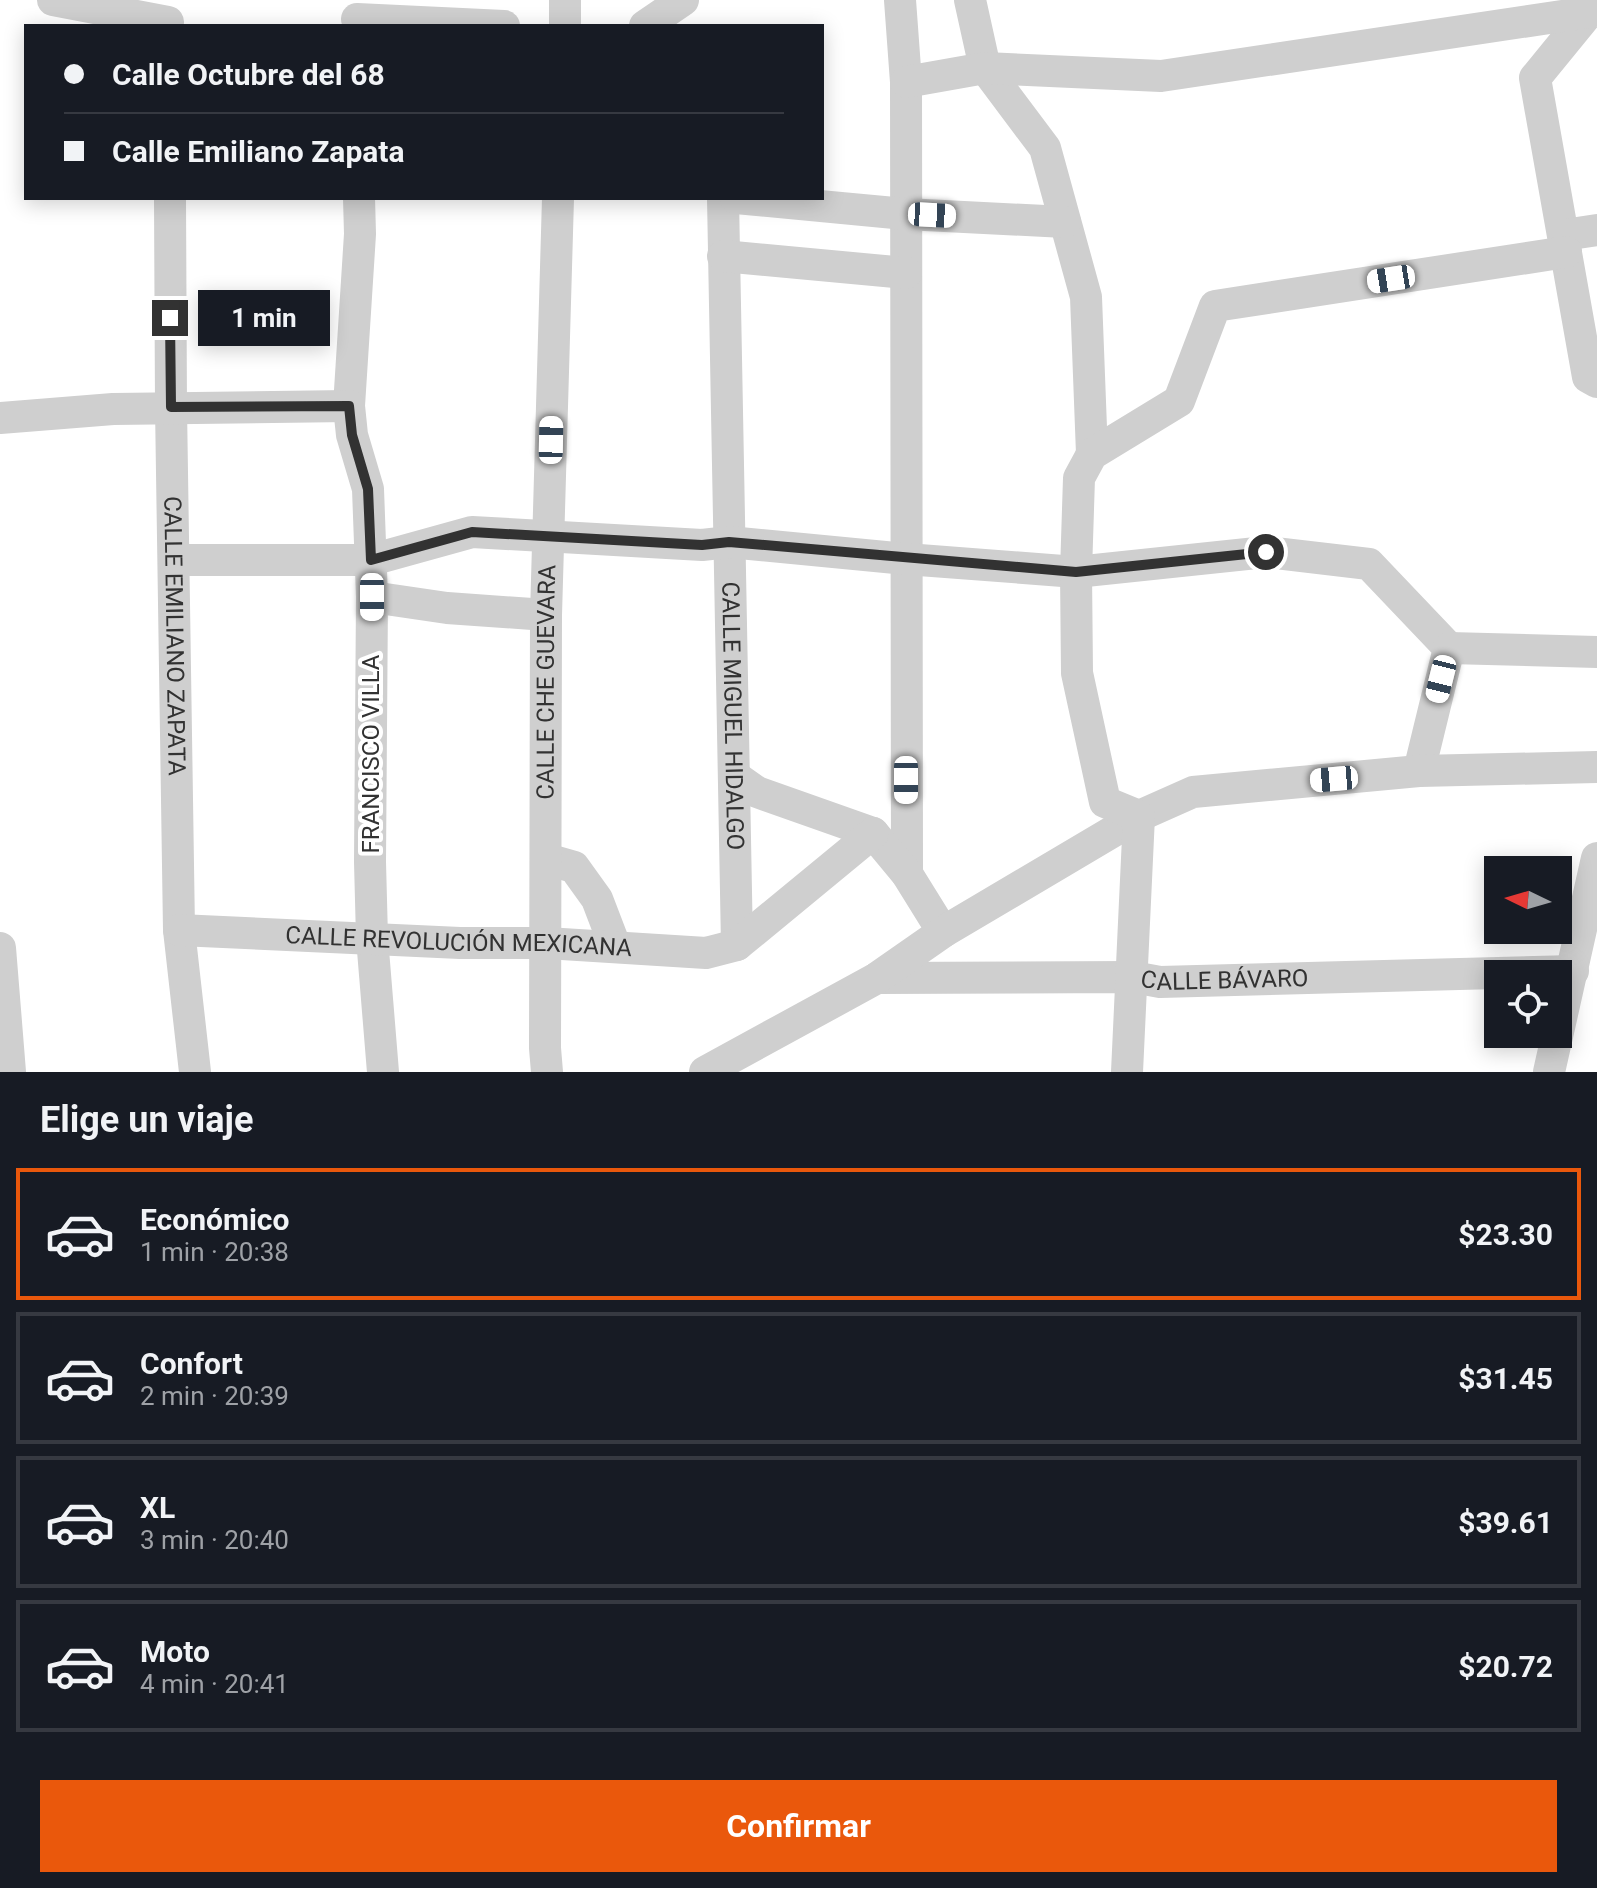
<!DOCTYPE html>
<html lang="es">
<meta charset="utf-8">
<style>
:root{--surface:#171b24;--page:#20242c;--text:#f1f3f6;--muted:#9ea1a6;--line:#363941;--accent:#ea580c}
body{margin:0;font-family:Roboto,sans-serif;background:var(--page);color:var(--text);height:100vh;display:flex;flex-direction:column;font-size:30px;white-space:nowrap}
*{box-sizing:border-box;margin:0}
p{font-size:26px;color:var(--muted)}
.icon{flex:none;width:44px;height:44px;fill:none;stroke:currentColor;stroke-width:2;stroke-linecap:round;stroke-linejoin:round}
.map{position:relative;height:1072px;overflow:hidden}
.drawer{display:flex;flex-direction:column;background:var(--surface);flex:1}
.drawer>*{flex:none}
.hud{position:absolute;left:24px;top:24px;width:800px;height:176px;border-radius:0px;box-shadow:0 4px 20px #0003;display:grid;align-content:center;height:176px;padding:0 40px;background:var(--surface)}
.needle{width:52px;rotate:275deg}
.tools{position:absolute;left:1484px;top:856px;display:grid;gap:16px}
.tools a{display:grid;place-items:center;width:88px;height:88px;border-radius:0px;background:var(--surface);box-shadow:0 4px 20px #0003;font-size:40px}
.end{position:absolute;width:36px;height:36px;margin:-18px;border:10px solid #323232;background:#fff;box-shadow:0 0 0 4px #fff}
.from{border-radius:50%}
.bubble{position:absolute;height:56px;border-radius:0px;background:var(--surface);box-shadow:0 4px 20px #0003;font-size:26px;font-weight:700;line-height:56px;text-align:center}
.car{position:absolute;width:24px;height:48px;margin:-24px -12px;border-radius:10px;box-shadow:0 0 6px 2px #0007;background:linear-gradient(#fff 24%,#345 0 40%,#fff 0 76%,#345 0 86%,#fff 0)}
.hud b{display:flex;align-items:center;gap:28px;height:76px;font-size:30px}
.hud b+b{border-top:2px solid var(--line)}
.hud i{width:20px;height:20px;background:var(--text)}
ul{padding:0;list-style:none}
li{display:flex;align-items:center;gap:24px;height:132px;margin:0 16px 12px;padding:0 24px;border:4px solid var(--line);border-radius:0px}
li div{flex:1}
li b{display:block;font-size:30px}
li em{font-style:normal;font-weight:700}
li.current{border-color:var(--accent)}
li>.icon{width:72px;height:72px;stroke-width:1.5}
h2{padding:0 40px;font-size:36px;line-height:96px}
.cta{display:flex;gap:16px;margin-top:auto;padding:16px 40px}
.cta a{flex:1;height:92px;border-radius:0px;background:var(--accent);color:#fff;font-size:32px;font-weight:700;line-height:92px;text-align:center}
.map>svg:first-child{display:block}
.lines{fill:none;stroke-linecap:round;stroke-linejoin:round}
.minor{stroke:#cfcfcf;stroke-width:32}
.route{stroke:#323232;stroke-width:10}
.labels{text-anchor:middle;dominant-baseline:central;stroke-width:8;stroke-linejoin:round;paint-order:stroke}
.street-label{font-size:24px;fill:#323232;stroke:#fff}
</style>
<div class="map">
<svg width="1597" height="1072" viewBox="0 0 1597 1072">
<rect width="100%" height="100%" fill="#fff"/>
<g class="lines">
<!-- minor -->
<g class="minor">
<path d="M 53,0 L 168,22"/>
<path d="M 900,0 L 906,82 L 907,874"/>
<path d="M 970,0 L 985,68 L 1045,148 L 1086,297 L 1092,454"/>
<path d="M 1597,10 L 1589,12 L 1535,78 L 1588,377 L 1597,382"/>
<path d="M 357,19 L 504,26"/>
<path d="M 565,26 L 565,0"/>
<path d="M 645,26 L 683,0"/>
<path d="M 906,82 L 985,68 L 1161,76 L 1589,12 L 1594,0"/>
<path id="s1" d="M 170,198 L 171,407 L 179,930 L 195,1072"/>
<path d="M 359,198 L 360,234 L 349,406 L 352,435 L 368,489 L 372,597 L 370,862 L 372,938 L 383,1072"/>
<path id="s2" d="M 723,198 L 737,945"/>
<path d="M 736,198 L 905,214 L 1065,222"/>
<path d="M 1564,235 L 1597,230"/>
<path d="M 723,256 L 906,273"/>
<path d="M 0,418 L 113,409 L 349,406"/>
<path d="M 174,560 L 371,560 L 472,532 L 702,545 L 729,542 L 906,559 L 1076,572 L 1266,552 L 1369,564 L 1449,648 L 1419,771"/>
<path d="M 372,597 L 447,608 L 546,615"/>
<path d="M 1449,648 L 1597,652"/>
<path d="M 734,776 L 757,792 L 873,833 L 907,874 L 943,932"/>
<path d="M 546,859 L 574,867 L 597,899 L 615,946"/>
<path id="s3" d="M 179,930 L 460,943 L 546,943 L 706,953 L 737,945 L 873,833"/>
<path d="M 0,948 L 10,1072"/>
<path id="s4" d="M 877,978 L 1133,977 L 1160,982 L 1573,971"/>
<path id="s5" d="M 547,1072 L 545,1048 L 546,615 L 558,198"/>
<path d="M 705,1072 L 877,978 L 943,932 L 1139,816 L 1193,792 L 1419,771 L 1597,767"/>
<path d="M 1127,1072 L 1139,816 L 1105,802 L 1077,673 L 1076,572 L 1079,478 L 1092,454 L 1179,401 L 1215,306 L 1566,252"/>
<path d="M 1549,1072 L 1597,858"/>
</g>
</g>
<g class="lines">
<!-- route -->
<path class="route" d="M 170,318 L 171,407 L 349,406 L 352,435 L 368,489 L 371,560 L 472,532 L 702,545 L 729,542 L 1076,572 L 1266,552"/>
</g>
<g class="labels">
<!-- street labels -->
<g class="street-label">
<text stroke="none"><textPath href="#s1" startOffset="438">CALLE EMILIANO ZAPATA</textPath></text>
<text stroke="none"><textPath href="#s5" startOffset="390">CALLE CHE GUEVARA</textPath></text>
<text stroke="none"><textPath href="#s2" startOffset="518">CALLE MIGUEL HIDALGO</textPath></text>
<text transform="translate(371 754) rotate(-90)">FRANCISCO VILLA</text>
<text stroke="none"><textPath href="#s3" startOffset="280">CALLE REVOLUCIÓN MEXICANA</textPath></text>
<text stroke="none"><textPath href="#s4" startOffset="348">CALLE BÁVARO</textPath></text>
</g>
</g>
</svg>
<div class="tools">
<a><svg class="needle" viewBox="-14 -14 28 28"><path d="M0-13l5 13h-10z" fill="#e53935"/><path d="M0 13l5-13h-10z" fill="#9ea1a6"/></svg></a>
<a><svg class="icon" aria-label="locate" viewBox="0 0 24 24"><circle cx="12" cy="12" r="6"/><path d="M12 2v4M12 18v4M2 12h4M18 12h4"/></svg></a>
</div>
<i class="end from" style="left:1266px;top:552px"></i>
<i class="end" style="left:170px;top:318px"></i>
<div class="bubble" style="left:198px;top:290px;width:132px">1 min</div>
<i class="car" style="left:932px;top:215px;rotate:93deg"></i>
<i class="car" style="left:1391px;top:279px;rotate:261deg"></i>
<i class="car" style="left:551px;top:440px;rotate:1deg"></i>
<i class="car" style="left:372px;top:597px;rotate:180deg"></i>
<i class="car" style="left:1441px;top:679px;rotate:194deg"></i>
<i class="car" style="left:1334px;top:779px;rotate:265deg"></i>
<i class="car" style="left:906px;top:780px;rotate:180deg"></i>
<div class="hud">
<b><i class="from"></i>Calle Octubre del 68</b>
<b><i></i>Calle Emiliano Zapata</b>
</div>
</div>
<section class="drawer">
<h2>Elige un viaje</h2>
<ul>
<li class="current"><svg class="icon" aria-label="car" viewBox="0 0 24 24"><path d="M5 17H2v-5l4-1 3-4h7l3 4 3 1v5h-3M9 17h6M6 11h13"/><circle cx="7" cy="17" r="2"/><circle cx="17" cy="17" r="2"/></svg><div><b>Económico</b><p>1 min · 20:38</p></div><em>$23.30</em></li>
<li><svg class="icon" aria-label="car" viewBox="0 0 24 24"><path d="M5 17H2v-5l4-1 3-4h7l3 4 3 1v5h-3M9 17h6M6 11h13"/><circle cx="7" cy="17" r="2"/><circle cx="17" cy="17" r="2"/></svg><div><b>Confort</b><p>2 min · 20:39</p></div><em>$31.45</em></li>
<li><svg class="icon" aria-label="car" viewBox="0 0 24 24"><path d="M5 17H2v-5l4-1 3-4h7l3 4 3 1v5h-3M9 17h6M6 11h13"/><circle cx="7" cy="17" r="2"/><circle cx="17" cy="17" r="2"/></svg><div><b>XL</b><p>3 min · 20:40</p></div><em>$39.61</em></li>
<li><svg class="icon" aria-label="car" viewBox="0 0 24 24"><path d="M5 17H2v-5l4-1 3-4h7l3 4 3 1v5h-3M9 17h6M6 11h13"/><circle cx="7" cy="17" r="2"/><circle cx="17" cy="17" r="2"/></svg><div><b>Moto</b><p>4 min · 20:41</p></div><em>$20.72</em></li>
</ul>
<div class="cta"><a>Confirmar</a></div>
</section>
